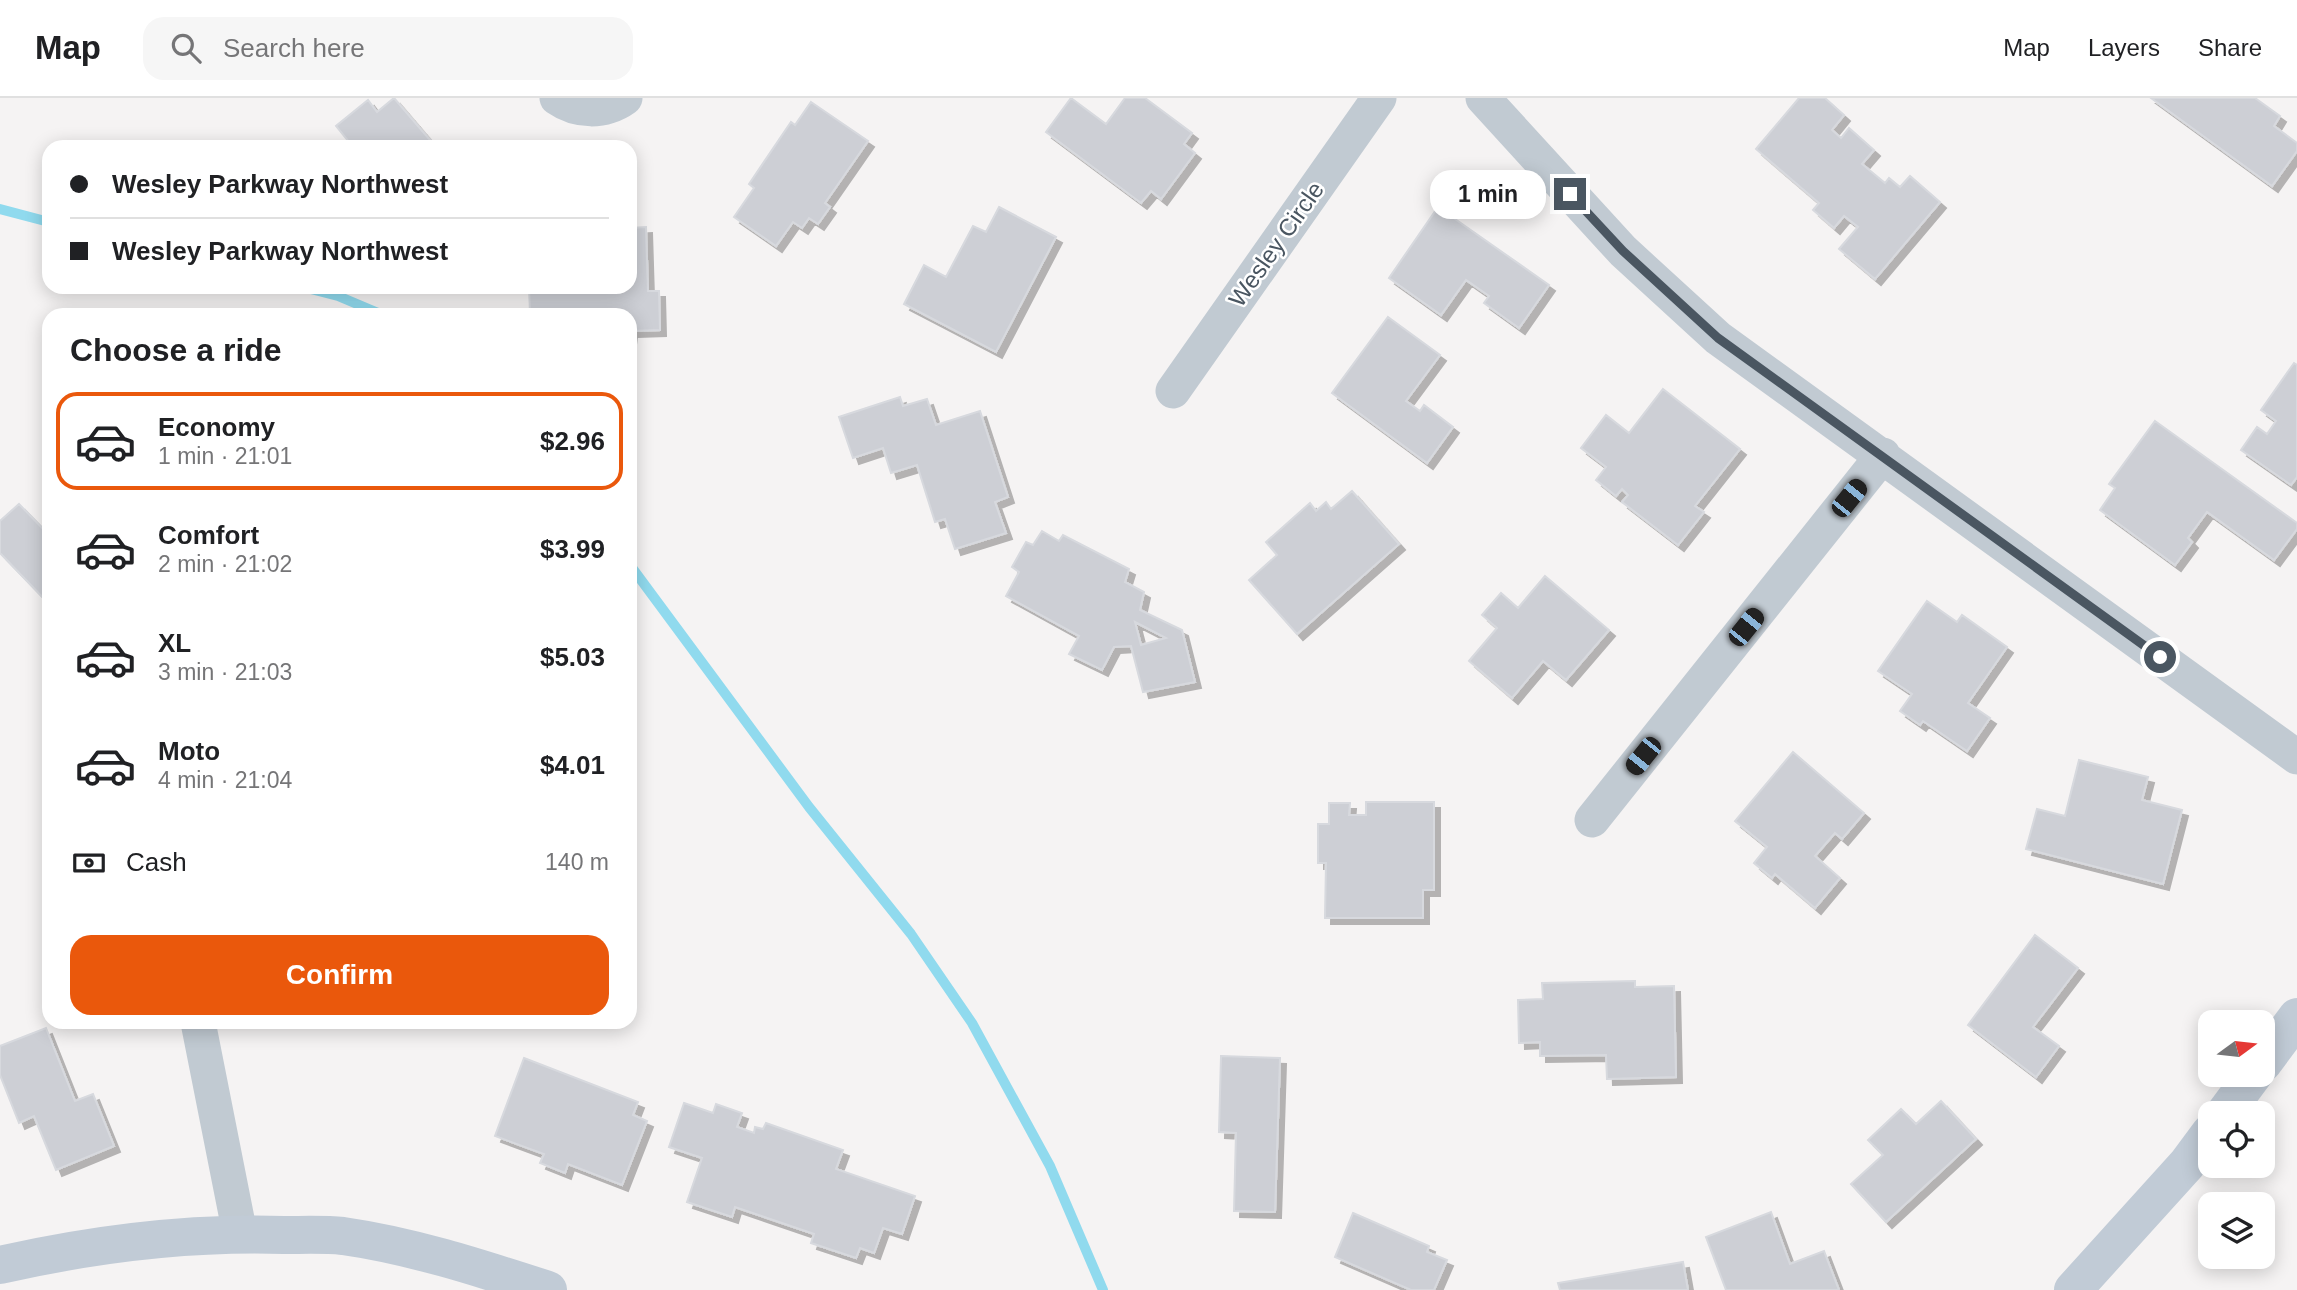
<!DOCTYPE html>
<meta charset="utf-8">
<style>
:root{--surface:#fff;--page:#f6f6f6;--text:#202124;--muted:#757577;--line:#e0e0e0;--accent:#ea580c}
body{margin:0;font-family:Helvetica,sans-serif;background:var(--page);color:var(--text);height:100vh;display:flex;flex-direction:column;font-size:26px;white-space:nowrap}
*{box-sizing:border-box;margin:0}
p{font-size:23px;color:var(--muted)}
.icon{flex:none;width:38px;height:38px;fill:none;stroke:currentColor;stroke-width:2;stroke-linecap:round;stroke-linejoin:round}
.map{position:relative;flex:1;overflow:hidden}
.panel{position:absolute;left:42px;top:210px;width:595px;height:721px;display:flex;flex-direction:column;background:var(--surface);border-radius:21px;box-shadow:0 4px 18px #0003}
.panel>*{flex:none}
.guide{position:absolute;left:42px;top:42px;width:595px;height:154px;border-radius:21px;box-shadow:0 4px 18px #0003;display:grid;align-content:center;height:154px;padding:0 28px;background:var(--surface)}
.needle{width:46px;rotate:75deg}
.fabs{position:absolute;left:2198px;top:912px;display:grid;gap:14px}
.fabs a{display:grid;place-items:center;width:77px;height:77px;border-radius:14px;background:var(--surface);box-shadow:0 4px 18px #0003;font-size:35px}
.end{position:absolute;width:32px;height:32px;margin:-16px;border:9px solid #4a5661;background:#fff;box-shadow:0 0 0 4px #fff}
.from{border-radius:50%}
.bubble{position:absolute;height:49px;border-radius:21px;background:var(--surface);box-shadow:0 4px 18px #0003;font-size:23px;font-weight:600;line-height:49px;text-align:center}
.car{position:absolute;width:21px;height:42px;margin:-21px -10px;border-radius:9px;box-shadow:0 0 5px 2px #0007;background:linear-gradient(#222 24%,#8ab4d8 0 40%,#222 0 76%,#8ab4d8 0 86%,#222 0)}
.guide b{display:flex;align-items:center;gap:24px;height:66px;font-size:26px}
.guide b+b{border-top:2px solid var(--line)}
.guide i{width:18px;height:18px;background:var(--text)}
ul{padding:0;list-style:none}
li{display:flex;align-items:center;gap:21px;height:98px;margin:0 14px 10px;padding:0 14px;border:4px solid transparent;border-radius:21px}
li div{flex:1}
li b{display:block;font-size:26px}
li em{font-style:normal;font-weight:600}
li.current{border-color:var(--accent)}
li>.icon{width:63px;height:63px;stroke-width:1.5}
h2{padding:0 28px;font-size:32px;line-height:84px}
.pay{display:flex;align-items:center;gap:18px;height:77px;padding:0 28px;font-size:26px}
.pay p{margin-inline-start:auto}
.button{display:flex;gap:14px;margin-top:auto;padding:14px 28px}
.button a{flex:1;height:80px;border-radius:21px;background:var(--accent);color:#fff;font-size:28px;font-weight:600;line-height:80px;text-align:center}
header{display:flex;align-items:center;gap:42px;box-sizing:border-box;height:98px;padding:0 35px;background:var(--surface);border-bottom:2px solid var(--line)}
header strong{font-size:33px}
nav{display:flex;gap:38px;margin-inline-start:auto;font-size:24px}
.search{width:490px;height:63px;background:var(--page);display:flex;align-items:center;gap:18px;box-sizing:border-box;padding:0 24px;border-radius:21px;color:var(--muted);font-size:26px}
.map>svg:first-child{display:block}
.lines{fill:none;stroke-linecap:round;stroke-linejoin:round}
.stream{stroke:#90daee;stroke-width:10}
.building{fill:#cdcfd5;stroke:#d7d9de;stroke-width:2;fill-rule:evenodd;filter:url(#shadow)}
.street{stroke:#c1cad2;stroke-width:35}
.secondary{stroke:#c1cbd6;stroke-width:38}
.route{stroke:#4a5661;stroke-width:9}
.labels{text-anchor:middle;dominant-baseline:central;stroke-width:5;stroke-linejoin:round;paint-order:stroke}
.street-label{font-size:24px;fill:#4a5661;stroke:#fff}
</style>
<header>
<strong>Map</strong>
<div class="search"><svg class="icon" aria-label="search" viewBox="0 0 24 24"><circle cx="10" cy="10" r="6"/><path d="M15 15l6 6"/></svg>Search here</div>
<nav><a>Map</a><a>Layers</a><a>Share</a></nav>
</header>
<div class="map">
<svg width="2297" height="1192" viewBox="0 0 2297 1192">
<defs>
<filter id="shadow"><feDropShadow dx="6" dy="6" stdDeviation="0" flood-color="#0004"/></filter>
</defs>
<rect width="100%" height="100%" fill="#f5f3f3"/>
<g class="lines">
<!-- stream -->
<path class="stream" d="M 0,111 L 49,124
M 303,189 L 338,198 L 383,217
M 630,467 L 809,709 L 911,836 L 972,925 L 1050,1068 L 1103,1192"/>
</g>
<!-- building -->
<path class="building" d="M 394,0 L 436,49 L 353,49 L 336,28 L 368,2 L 377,14 Z
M 1071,0 L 1106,26 L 1125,0 L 1145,0 L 1192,35 L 1184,46 L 1195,55 L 1161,101 L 1151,93 L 1141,105 L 1046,34 Z
M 1799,0 L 1825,0 L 1844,17 L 1832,32 L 1841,40 L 1849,30 L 1874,52 L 1862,66 L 1885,85 L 1889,80 L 1900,89 L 1910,78 L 1940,104 L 1875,181 L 1839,151 L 1858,129 L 1844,118 L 1834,130 L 1813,112 L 1819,105 L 1756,51 Z
M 2151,0 L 2255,0 L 2280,18 L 2274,28 L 2297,45 L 2297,53 L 2272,88 Z
M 811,4 L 868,43 L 825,105 L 830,109 L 818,126 L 809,120 L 802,130 L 793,124 L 776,148 L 734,119 L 754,90 L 749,86 L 791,24 L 795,27 Z
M 999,109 L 1056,139 L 996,254 L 904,206 L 924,167 L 946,179 L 973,128 L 986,134 Z
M 1438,109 L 1549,187 L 1519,230 L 1484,205 L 1489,198 L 1466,182 L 1441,217 L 1389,180 Z
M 646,129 L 648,193 L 659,193 L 660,232 L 631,233 L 630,241 L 630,217 L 523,217 L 530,215 L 529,189 L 630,189 L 630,130 Z
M 1388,219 L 1440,257 L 1406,303 L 1420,313 L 1424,307 L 1453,329 L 1427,365 L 1332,295 Z
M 2294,265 L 2297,267 L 2297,379 L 2291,387 L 2241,352 L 2257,329 L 2267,336 L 2276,323 L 2261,312 Z
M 1663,291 L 1740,351 L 1695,408 L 1704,414 L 1678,447 L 1622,404 L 1628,397 L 1622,391 L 1616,398 L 1596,382 L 1606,369 L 1581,350 L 1606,317 L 1629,335 Z
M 900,299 L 903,308 L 927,301 L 936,327 L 980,313 L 1008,399 L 995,404 L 1006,435 L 955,451 L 945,421 L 935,424 L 917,367 L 891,375 L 883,350 L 853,360 L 839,319 Z
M 2155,323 L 2297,425 L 2297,431 L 2274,462 L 2207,414 L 2188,440 L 2192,444 L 2175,467 L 2100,412 L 2115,390 L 2109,386 Z
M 1352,393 L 1399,446 L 1297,536 L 1249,482 L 1277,457 L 1266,444 L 1310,405 L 1316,413 L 1326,404 L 1331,411 Z
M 19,406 L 49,437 L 49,506 L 0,455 L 0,423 Z
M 1042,433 L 1059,443 L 1063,437 L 1129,471 L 1125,484 L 1144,494 L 1140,512 L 1182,532 L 1195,584 L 1143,594 L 1131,548 L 1114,549 L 1102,572 L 1069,556 L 1079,538 L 1006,498 L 1019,474 L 1012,469 L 1026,444 L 1033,447 ZM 1135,524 L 1166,540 L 1141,547 Z
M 1545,478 L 1609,532 L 1566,582 L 1543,563 L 1512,600 L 1469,563 L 1497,530 L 1482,517 L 1501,495 L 1518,510 Z
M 1927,503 L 1957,524 L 1962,517 L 2007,549 L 1968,605 L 1990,620 L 1967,653 L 1923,623 L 1920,627 L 1900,613 L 1912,596 L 1878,573 Z
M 1793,654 L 1864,715 L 1842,741 L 1835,735 L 1815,758 L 1840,780 L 1815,810 L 1775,776 L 1772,780 L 1754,765 L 1767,749 L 1735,723 Z
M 2079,662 L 2148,679 L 2142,702 L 2182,712 L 2163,786 L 2026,751 L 2037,711 L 2065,718 Z
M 1366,704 L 1434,704 L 1434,792 L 1423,792 L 1423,820 L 1325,820 L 1326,765 L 1318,765 L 1318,726 L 1329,726 L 1329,705 L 1350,705 L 1349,717 L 1366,717 Z
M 2035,837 L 2078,870 L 2033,929 L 2059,948 L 2036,979 L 1968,927 Z
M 1635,883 L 1635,889 L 1674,888 L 1676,979 L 1607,981 L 1606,957 L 1540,958 L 1540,944 L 1519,945 L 1518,902 L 1543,901 L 1542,885 Z
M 46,930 L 75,1003 L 93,996 L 114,1048 L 56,1072 L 34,1018 L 19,1025 L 0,977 L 0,948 Z
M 1221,958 L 1280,960 L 1275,1114 L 1234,1113 L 1236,1035 L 1219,1034 Z
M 524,960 L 638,1004 L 633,1017 L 647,1023 L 622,1087 L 568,1066 L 565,1075 L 540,1065 L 544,1056 L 495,1038 Z
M 1941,1003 L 1976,1041 L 1886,1124 L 1851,1086 L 1883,1057 L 1868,1042 L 1901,1011 L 1916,1026 Z
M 684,1005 L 713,1015 L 716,1006 L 742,1015 L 737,1029 L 754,1035 L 755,1029 L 763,1031 L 766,1025 L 843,1052 L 836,1071 L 915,1098 L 902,1136 L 883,1130 L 874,1155 L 860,1150 L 856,1160 L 811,1145 L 814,1136 L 735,1109 L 732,1119 L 687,1104 L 702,1060 L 669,1049 Z
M 1771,1114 L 1790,1166 L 1824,1153 L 1839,1192 L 1726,1192 L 1706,1139 Z
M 1353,1115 L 1429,1148 L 1427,1154 L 1447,1162 L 1434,1192 L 1411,1192 L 1335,1159 Z
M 1683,1164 L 1688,1192 L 1560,1192 L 1558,1185 Z"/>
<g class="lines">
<!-- street -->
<path class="street" d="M 557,0 C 577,14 604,15 625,0
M 1483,0 L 1623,153 L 1718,240 L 2297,659
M 1173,293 L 1379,0
M 1592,722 L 1883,357
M 198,924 L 240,1136"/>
<!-- secondary -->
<path class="secondary" d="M 2263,965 L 2297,919
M 2225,1015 L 2254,976
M 0,1167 C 93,1146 189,1134 284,1137 C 303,1137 324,1136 343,1138 C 413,1148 480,1170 548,1192
M 2073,1192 L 2187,1066 L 2210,1035"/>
</g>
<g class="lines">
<!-- route -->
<path class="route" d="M 1570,96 L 1623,153 L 1718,240 L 2160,559"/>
</g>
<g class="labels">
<!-- street labels -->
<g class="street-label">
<text transform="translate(1276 146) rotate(-55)">Wesley Circle</text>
</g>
</g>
</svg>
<div class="fabs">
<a><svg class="needle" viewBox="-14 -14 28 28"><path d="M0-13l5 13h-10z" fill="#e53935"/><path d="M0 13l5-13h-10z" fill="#757577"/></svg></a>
<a><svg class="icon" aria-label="locate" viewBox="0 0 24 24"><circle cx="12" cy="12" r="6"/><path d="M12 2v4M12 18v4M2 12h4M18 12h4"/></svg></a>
<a><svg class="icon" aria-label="layers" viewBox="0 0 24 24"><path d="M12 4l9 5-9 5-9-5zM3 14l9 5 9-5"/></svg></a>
</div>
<i class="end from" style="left:2160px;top:559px"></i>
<i class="end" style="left:1570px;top:96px"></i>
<div class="bubble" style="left:1430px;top:72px;width:116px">1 min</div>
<i class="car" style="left:1849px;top:400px;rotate:39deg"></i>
<i class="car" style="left:1746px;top:529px;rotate:39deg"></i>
<i class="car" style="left:1643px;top:658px;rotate:219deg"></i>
<div class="guide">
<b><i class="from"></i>Wesley Parkway Northwest</b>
<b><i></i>Wesley Parkway Northwest</b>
</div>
<section class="panel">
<h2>Choose a ride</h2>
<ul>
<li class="current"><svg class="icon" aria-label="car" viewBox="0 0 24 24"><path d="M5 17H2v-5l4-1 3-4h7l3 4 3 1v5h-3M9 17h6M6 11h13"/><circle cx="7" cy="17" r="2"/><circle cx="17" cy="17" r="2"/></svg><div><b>Economy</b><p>1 min · 21:01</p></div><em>$2.96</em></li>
<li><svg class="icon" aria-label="car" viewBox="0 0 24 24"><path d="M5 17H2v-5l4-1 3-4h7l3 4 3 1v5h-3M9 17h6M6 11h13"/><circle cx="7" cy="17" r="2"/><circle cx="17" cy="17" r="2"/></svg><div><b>Comfort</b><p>2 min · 21:02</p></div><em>$3.99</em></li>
<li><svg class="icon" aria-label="car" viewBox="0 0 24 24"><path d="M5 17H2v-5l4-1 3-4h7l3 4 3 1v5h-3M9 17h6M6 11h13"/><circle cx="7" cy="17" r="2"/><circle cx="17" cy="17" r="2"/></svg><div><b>XL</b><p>3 min · 21:03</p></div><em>$5.03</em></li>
<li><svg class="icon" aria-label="car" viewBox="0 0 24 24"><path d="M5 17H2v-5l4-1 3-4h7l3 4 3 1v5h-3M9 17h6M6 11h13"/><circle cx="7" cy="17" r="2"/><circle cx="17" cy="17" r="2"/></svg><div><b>Moto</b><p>4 min · 21:04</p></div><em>$4.01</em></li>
</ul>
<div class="pay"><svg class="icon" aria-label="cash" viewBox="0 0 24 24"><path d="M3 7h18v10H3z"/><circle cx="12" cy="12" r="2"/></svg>Cash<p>140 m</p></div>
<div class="button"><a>Confirm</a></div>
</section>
</div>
